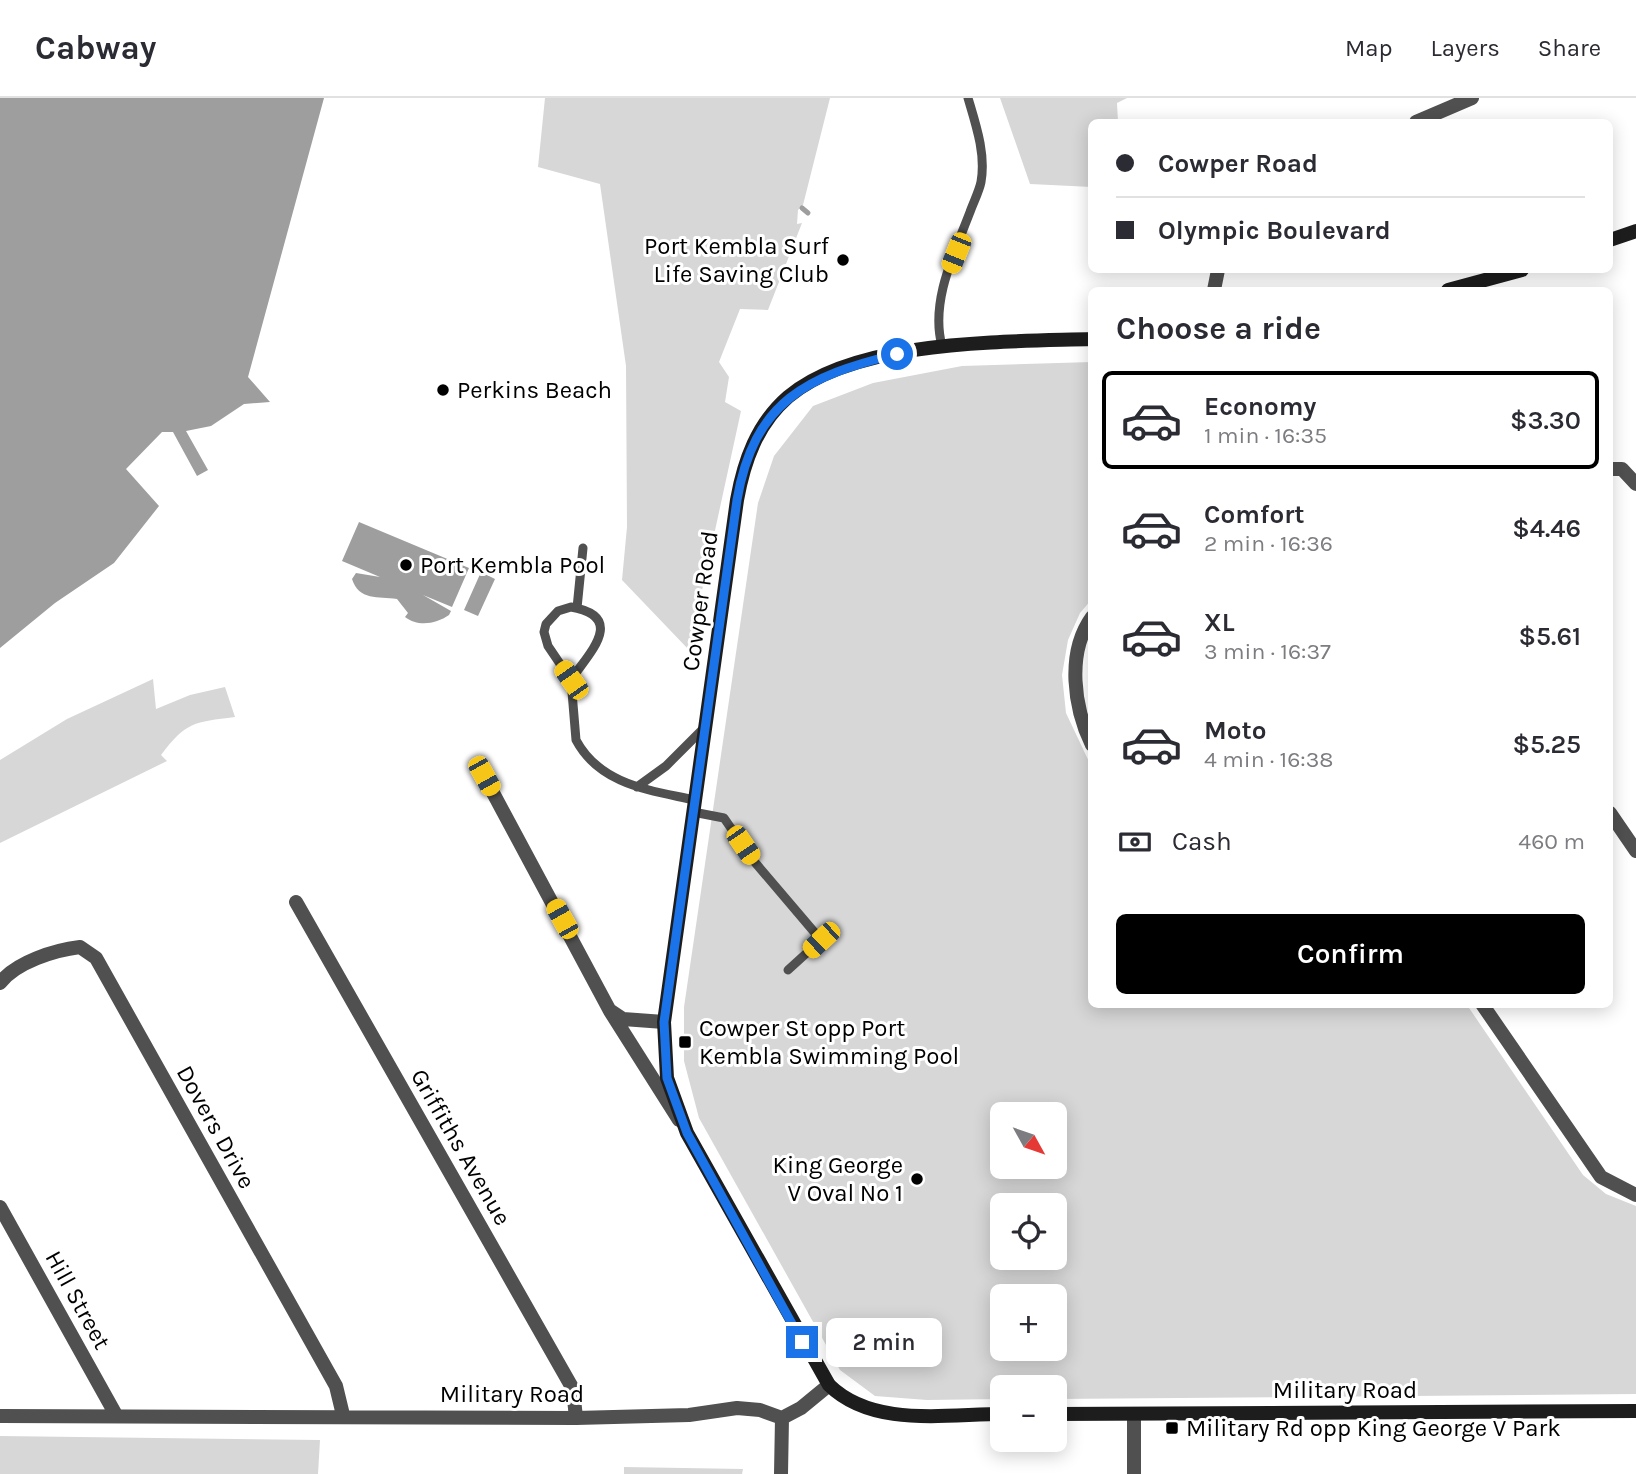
<!DOCTYPE html>
<meta charset="utf-8">
<style>
:root{--surface:#fff;--page:#f2f2f3;--text:#2b2b33;--muted:#7c7c81;--line:#e1e1e2;--accent:#000}
body{margin:0;font-family:Karla,sans-serif;background:var(--page);color:var(--text);height:100vh;display:flex;flex-direction:column;font-size:26px;white-space:nowrap}
*{box-sizing:border-box;margin:0}
p{font-size:23px;color:var(--muted)}
.icon{flex:none;width:38px;height:38px;fill:none;stroke:currentColor;stroke-width:2;stroke-linecap:round;stroke-linejoin:round}
.map{position:relative;flex:1;overflow:hidden}
.panel{position:absolute;left:1088px;top:189px;width:525px;height:721px;display:flex;flex-direction:column;background:var(--surface);border-radius:10px;box-shadow:0 4px 18px #0003}
.panel>*{flex:none}
.banner{position:absolute;left:1088px;top:21px;width:525px;height:154px;border-radius:10px;box-shadow:0 4px 18px #0003;display:grid;align-content:center;height:154px;padding:0 28px;background:var(--surface)}
.needle{width:46px;rotate:130deg}
.controls{position:absolute;left:990px;top:1004px;display:grid;gap:14px}
.controls a{display:grid;place-items:center;width:77px;height:77px;border-radius:10px;background:var(--surface);box-shadow:0 4px 18px #0003;font-size:35px}
.end{position:absolute;width:32px;height:32px;margin:-16px;border:9px solid #1a73e8;background:#fff;box-shadow:0 0 0 4px #fff}
.from{border-radius:50%}
.bubble{position:absolute;height:49px;border-radius:10px;background:var(--surface);box-shadow:0 4px 18px #0003;font-size:23px;font-weight:600;line-height:49px;text-align:center}
.car{position:absolute;width:21px;height:42px;margin:-21px -10px;border-radius:9px;box-shadow:0 0 5px 2px #0007;background:linear-gradient(#f5c518 24%,#345 0 40%,#f5c518 0 76%,#345 0 86%,#f5c518 0)}
.banner b{display:flex;align-items:center;gap:24px;height:66px;font-size:26px}
.banner b+b{border-top:2px solid var(--line)}
.banner i{width:18px;height:18px;background:var(--text)}
ul{padding:0;list-style:none}
li{display:flex;align-items:center;gap:21px;height:98px;margin:0 14px 10px;padding:0 14px;border:4px solid transparent;border-radius:10px}
li div{flex:1}
li b{display:block;font-size:26px}
li em{font-style:normal;font-weight:600}
li.current{border-color:var(--accent)}
li>.icon{width:63px;height:63px;stroke-width:1.5}
h2{padding:0 28px;font-size:32px;line-height:84px}
.pay{display:flex;align-items:center;gap:18px;height:77px;padding:0 28px;font-size:26px}
.pay p{margin-inline-start:auto}
.button{display:flex;gap:14px;margin-top:auto;padding:14px 28px}
.button a{flex:1;height:80px;border-radius:10px;background:var(--accent);color:#fff;font-size:28px;font-weight:600;line-height:80px;text-align:center}
header{display:flex;align-items:center;gap:42px;box-sizing:border-box;height:98px;padding:0 35px;background:var(--surface);border-bottom:2px solid var(--line)}
header strong{font-size:33px}
nav{display:flex;gap:38px;margin-inline-start:auto;font-size:24px}
.map>svg:first-child{display:block}
.green{fill:#d7d7d7;fill-rule:evenodd}
.water{fill:#9e9e9e}
.lines{fill:none;stroke-linecap:round;stroke-linejoin:round}
.stream{stroke:#9e9e9e;stroke-width:5}
.service{stroke:#505050;stroke-width:9}
.minor{stroke:#505050;stroke-width:14}
.secondary{stroke:#1d1d1d;stroke-width:14}
.route{stroke:#1a73e8;stroke-width:9}
.poi-dot{fill:#000;stroke:#fff;stroke-width:2.5}
.labels{text-anchor:middle;dominant-baseline:central;stroke-width:6;stroke-linejoin:round;paint-order:stroke}
.poi-label{font-size:24px;fill:#000;stroke:#fff;text-anchor:start}
.street-label{font-size:24px;fill:#000;stroke:#fff}
</style>
<header>
<strong>Cabway</strong>
<nav><a>Map</a><a>Layers</a><a>Share</a></nav>
</header>
<div class="map">
<svg width="1636" height="1376" viewBox="0 0 1636 1376">
<rect width="100%" height="100%" fill="#fff"/>
<!-- green -->
<path class="green" d="M 545,0 L 830,0 L 803,107 L 798,112 L 797,126 L 802,125 L 768,212 L 740,211 L 719,264 L 729,279 L 725,304 L 741,313 L 689,552 L 622,482 L 627,429 L 626,268 L 600,86 L 538,69 Z
M 1000,0 L 1127,0 L 1117,5 L 1118,24 L 1092,24 L 1092,89 L 1030,86 Z
M 1092,264 L 1092,501 L 1080,515 L 1068,542 L 1062,577 L 1066,615 L 1092,670 L 1092,906 L 1467,907 L 1583,1077 L 1606,1096 L 1636,1108 L 1636,1296 L 1055,1301 L 1055,1290 L 1003,1290 L 1003,1301 L 927,1302 L 875,1298 L 840,1272 L 699,1020 L 684,963 L 684,909 L 758,405 L 774,358 L 813,308 L 873,285 L 962,268 ZM 1003,1017 L 1055,1017 L 1055,1069 L 1003,1069 ZM 1003,1108 L 1055,1108 L 1055,1160 L 1003,1160 ZM 1003,1199 L 1055,1199 L 1055,1251 L 1003,1251 Z
M 153,581 L 156,611 L 190,597 L 225,589 L 235,619 C 194,624 186,624 161,657 L 167,663 L 0,745 L 0,662 L 67,621 Z
M 0,1338 L 320,1342 L 318,1376 L 0,1376 Z
M 624,1369 L 743,1371 L 742,1376 L 624,1376 Z"/>
<!-- water -->
<path class="water" d="M 0,0 L 324,0 L 248,279 L 270,304 L 244,306 L 211,328 L 186,333 L 208,372 L 197,378 L 173,334 L 162,334 L 126,371 L 159,408 L 114,465 L 55,505 L 0,550 Z
M 359,424 L 469,470 L 452,509 L 423,497 L 451,513 L 449,517 C 436,526 418,529 405,519 L 408,515 L 397,501 C 378,498 359,503 352,481 L 356,475 L 380,479 L 342,463 Z
M 481,474 L 495,481 L 478,518 L 464,512 Z"/>
<g class="lines">
<!-- stream -->
<path class="stream" d="M 802,110 L 808,115"/>
<!-- service -->
<path class="service" d="M 942,248 C 930,204 954,156 970,114 C 973,105 979,94 981,84 C 986,56 976,27 968,0
M 577,510 L 583,450
M 571,582 C 586,558 629,519 571,509 L 558,513 L 546,526 L 544,534 L 548,548 L 571,582 L 576,642 C 600,687 650,692 694,702
M 637,689 L 666,668 L 704,630
M 693,714 L 724,720 L 753,762 L 821,842 L 788,872"/>
<!-- minor -->
<path class="minor" d="M 1416,24 L 1472,0
M 1214,192 L 1218,172
M 1610,371 L 1622,371 L 1636,386
M 1092,519 C 1066,555 1074,610 1092,647
M 484,678 L 610,913 L 679,1022
M 1610,715 L 1636,753
M 296,804 L 573,1291 L 576,1320
M 0,885 C 16,864 55,852 80,849 L 96,860 L 336,1288 L 343,1317
M 1482,906 L 1601,1079 L 1636,1097
M 611,913 L 623,921 L 664,924
M 0,1109 L 116,1317
M 0,1318 L 576,1320 L 689,1317 L 737,1310 L 760,1312 L 782,1320 L 801,1310 L 829,1287
M 781,1376 L 782,1320
M 1134,1376 L 1134,1316"/>
<!-- secondary -->
<path class="secondary" d="M 1610,142 L 1636,133
M 1448,192 L 1522,172
M 1003,1316 C 946,1316 873,1330 829,1287 L 687,1035 L 667,980 L 664,924 L 737,402 C 744,363 757,326 788,299 C 856,241 1006,244 1092,241
M 1055,1316 L 1636,1313"/>
</g>
<g class="lines">
<!-- route -->
<path class="route" d="M 802,1244 L 687,1035 L 667,980 L 664,924 L 737,402 C 754,303 807,278 897,256"/>
</g>
<!-- markers -->
<g class="poi-dot">
<circle cx="843" cy="162" r="7"/>
<circle cx="443" cy="292" r="7"/>
<circle cx="406" cy="467" r="7"/>
<rect x="678" y="937" width="14" height="14" rx="3.5"/>
<circle cx="917" cy="1081" r="7"/>
<rect x="1165" y="1323" width="14" height="14" rx="3.5"/>
</g>
<g class="labels">
<!-- poi labels -->
<g class="poi-label">
<text x="829" y="148" text-anchor="end">Port Kembla Surf<tspan x="829" dy="28">Life Saving Club</tspan></text>
<text x="457" y="292">Perkins Beach</text>
<text x="420" y="467">Port Kembla Pool</text>
<text x="699" y="930">Cowper St opp Port<tspan x="699" dy="28">Kembla Swimming Pool</tspan></text>
<text x="903" y="1067" text-anchor="end">King George<tspan x="903" dy="28">V Oval No 1</tspan></text>
<text x="1186" y="1330">Military Rd opp King George V Park</text>
</g>
<!-- street labels -->
<g class="street-label">
<text transform="translate(700 503) rotate(-82)">Cowper Road</text>
<text transform="translate(216 1029) rotate(61)">Dovers Drive</text>
<text transform="translate(461 1049) rotate(60)">Griffiths Avenue</text>
<text transform="translate(78 1202) rotate(61)">Hill Street</text>
<text x="1345" y="1292">Military Road</text>
<text x="512" y="1296">Military Road</text>
</g>
</g>
</svg>
<div class="controls">
<a><svg class="needle" viewBox="-14 -14 28 28"><path d="M0-13l5 13h-10z" fill="#e53935"/><path d="M0 13l5-13h-10z" fill="#7c7c81"/></svg></a>
<a><svg class="icon" aria-label="locate" viewBox="0 0 24 24"><circle cx="12" cy="12" r="6"/><path d="M12 2v4M12 18v4M2 12h4M18 12h4"/></svg></a>
<a>+</a>
<a>−</a>
</div>
<i class="end from" style="left:897px;top:256px"></i>
<i class="end" style="left:802px;top:1244px"></i>
<div class="bubble" style="left:826px;top:1220px;width:116px">2 min</div>
<i class="car" style="left:956px;top:155px;rotate:202deg"></i>
<i class="car" style="left:571px;top:582px;rotate:325deg"></i>
<i class="car" style="left:484px;top:678px;rotate:151deg"></i>
<i class="car" style="left:743px;top:747px;rotate:146deg"></i>
<i class="car" style="left:562px;top:821px;rotate:331deg"></i>
<i class="car" style="left:821px;top:842px;rotate:227deg"></i>
<div class="banner">
<b><i class="from"></i>Cowper Road</b>
<b><i></i>Olympic Boulevard</b>
</div>
<section class="panel">
<h2>Choose a ride</h2>
<ul>
<li class="current"><svg class="icon" aria-label="car" viewBox="0 0 24 24"><path d="M5 17H2v-5l4-1 3-4h7l3 4 3 1v5h-3M9 17h6M6 11h13"/><circle cx="7" cy="17" r="2"/><circle cx="17" cy="17" r="2"/></svg><div><b>Economy</b><p>1 min · 16:35</p></div><em>$3.30</em></li>
<li><svg class="icon" aria-label="car" viewBox="0 0 24 24"><path d="M5 17H2v-5l4-1 3-4h7l3 4 3 1v5h-3M9 17h6M6 11h13"/><circle cx="7" cy="17" r="2"/><circle cx="17" cy="17" r="2"/></svg><div><b>Comfort</b><p>2 min · 16:36</p></div><em>$4.46</em></li>
<li><svg class="icon" aria-label="car" viewBox="0 0 24 24"><path d="M5 17H2v-5l4-1 3-4h7l3 4 3 1v5h-3M9 17h6M6 11h13"/><circle cx="7" cy="17" r="2"/><circle cx="17" cy="17" r="2"/></svg><div><b>XL</b><p>3 min · 16:37</p></div><em>$5.61</em></li>
<li><svg class="icon" aria-label="car" viewBox="0 0 24 24"><path d="M5 17H2v-5l4-1 3-4h7l3 4 3 1v5h-3M9 17h6M6 11h13"/><circle cx="7" cy="17" r="2"/><circle cx="17" cy="17" r="2"/></svg><div><b>Moto</b><p>4 min · 16:38</p></div><em>$5.25</em></li>
</ul>
<div class="pay"><svg class="icon" aria-label="cash" viewBox="0 0 24 24"><path d="M3 7h18v10H3z"/><circle cx="12" cy="12" r="2"/></svg>Cash<p>460 m</p></div>
<div class="button"><a>Confirm</a></div>
</section>
</div>
